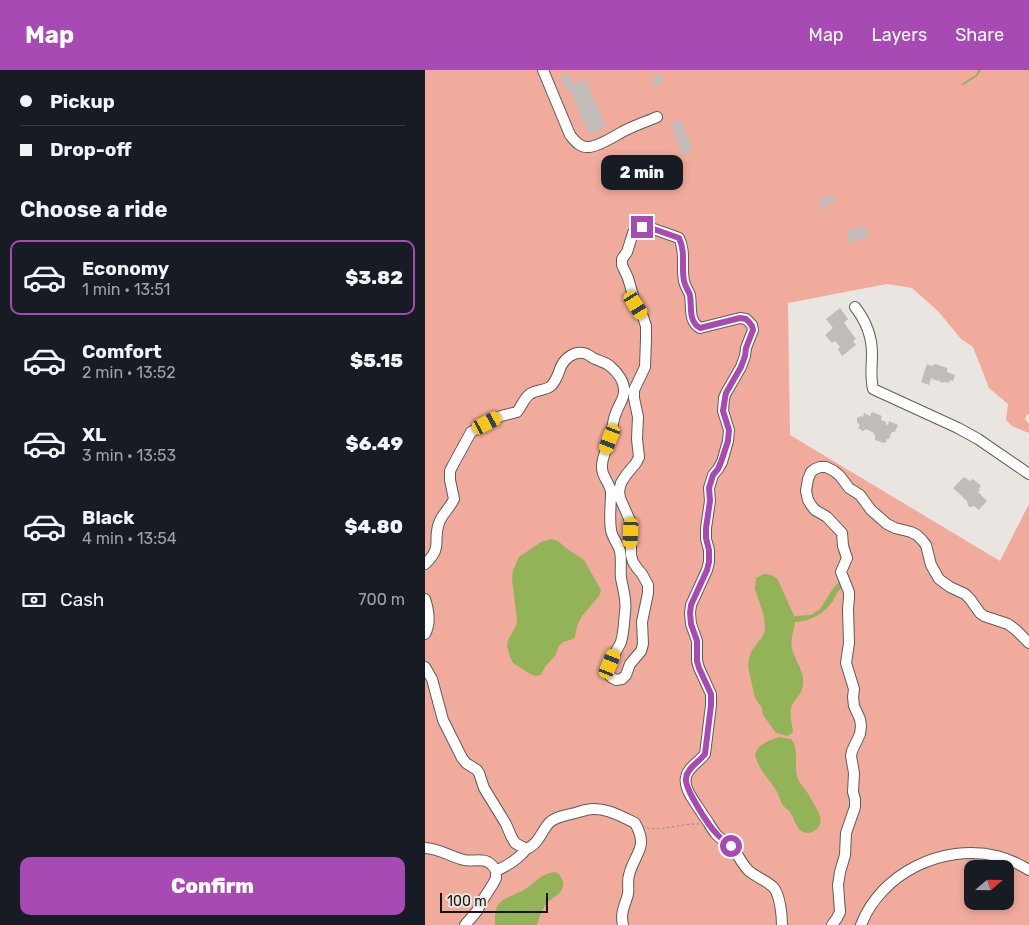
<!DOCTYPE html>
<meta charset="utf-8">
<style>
:root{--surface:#171b24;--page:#20242c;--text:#f1f3f6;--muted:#9ea1a6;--line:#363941;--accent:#a74ab4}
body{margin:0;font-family:Rubik,sans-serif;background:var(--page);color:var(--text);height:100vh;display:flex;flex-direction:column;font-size:19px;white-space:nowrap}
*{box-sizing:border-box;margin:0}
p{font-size:16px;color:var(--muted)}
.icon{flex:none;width:28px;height:28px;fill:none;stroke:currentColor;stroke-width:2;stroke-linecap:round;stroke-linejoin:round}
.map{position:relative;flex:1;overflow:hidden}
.sheet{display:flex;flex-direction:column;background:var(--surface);width:425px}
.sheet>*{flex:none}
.banner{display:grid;align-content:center;height:110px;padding:0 20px;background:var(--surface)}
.needle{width:32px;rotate:70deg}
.controls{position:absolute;left:539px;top:790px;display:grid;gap:10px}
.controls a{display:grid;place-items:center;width:50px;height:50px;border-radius:10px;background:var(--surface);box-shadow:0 2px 8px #0003;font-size:25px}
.scale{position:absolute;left:15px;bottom:12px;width:108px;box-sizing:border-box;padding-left:5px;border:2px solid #181615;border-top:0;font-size:14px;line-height:18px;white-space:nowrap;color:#181615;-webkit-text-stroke:4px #e9e5e0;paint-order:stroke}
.end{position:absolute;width:22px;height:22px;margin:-11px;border:6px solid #a74ab4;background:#fff;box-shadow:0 0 0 2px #fff}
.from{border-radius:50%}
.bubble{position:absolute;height:35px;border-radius:10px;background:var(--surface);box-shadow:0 2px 8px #0003;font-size:16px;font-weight:800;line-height:35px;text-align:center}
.car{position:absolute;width:15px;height:30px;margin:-15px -8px;border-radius:6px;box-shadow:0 0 4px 1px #0007;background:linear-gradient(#f5c518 24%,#345 0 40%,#f5c518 0 76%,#345 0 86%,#f5c518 0)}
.banner b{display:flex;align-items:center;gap:18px;height:48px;font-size:19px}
.banner b+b{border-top:1px solid var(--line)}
.banner i{width:12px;height:12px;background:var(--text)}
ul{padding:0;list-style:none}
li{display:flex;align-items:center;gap:15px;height:75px;margin:0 10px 8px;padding:0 10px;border:2px solid transparent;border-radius:10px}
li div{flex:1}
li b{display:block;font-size:19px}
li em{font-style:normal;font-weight:800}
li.on{border-color:var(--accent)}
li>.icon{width:45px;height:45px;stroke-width:1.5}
h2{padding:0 20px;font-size:22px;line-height:60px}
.pay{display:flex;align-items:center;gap:12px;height:55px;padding:0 20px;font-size:19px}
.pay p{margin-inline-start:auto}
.action{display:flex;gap:10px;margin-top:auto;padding:10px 20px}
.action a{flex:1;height:58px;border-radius:10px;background:var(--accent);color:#fff;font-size:20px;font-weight:800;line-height:58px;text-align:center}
header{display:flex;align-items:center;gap:30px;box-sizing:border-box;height:70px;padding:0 25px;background:var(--accent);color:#fff}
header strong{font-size:24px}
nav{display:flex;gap:28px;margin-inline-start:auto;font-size:18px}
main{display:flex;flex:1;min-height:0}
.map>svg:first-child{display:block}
.green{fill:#f1ab9d;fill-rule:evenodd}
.water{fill:#93b359}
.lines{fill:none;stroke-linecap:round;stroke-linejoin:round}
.stream{stroke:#93b359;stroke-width:2}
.building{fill:#c2bcb9}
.minor-casing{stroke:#5f5c57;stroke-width:12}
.path{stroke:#8f8c89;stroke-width:1;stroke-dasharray:2.5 2.5;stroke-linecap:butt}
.minor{stroke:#fff;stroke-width:10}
.route{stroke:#a74ab4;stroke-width:6}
</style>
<header>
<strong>Map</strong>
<nav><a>Map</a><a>Layers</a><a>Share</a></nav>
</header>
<main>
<section class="sheet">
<div class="banner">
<b><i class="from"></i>Pickup</b>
<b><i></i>Drop-off</b>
</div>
<h2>Choose a ride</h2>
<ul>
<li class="on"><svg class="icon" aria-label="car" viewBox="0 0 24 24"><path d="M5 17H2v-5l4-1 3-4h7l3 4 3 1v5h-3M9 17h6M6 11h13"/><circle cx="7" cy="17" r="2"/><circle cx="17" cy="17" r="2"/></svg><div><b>Economy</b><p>1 min · 13:51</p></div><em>$3.82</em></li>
<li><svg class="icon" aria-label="car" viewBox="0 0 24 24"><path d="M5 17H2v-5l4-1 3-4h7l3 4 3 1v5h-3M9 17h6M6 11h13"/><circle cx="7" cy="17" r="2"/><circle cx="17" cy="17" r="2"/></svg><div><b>Comfort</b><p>2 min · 13:52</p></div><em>$5.15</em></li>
<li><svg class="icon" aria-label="car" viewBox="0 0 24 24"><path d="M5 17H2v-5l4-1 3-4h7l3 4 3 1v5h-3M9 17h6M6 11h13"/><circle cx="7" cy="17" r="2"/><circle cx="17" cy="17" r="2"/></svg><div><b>XL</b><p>3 min · 13:53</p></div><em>$6.49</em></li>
<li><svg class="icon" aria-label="car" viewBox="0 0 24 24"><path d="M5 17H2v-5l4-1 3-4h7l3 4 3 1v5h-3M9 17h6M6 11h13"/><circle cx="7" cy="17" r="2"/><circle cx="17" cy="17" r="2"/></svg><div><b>Black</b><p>4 min · 13:54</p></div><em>$4.80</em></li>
</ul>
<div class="pay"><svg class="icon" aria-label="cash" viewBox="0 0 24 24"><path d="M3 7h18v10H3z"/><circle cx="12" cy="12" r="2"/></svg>Cash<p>700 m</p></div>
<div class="action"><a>Confirm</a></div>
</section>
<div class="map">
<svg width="604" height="855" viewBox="0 0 604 855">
<rect width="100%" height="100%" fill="#e9e5e0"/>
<!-- green -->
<path class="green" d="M 0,0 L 604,0 L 604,345 L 602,344 L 600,349 L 604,354 L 604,363 L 587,356 L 581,350 L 583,334 L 564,318 L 548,277 L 536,269 L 513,241 L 487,218 L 462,214 L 363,233 L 365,365 L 575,491 L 604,434 L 604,855 L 0,855 ZM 548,799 L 580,799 L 580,831 L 548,831 Z"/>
<!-- water -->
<path class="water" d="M 126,469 L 133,471 L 145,481 L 159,490 L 176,520 L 174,526 L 157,546 L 152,556 L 150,567 L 148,569 L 138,572 L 134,576 L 130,586 L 120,597 L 116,605 L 111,606 L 105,604 L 88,593 L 85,587 L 82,576 L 83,570 L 91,556 L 92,551 L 87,509 L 88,500 L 94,487 L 116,472 Z
M 339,504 C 345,504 349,506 353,510 L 370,548 L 370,546 L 386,545 L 395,539 L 409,517 L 417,510 L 419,516 C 413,520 411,525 408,531 C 400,543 384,552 370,552 C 369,560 365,570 367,579 C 370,591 380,602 378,615 C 377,624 371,628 367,635 C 364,643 367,654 368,662 L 363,666 L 351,663 L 338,645 L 337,638 L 330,628 L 323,597 L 324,588 L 327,580 L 337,567 L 340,561 L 339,546 L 330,519 L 331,508 Z
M 354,667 L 366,669 C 375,679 368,697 373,709 C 375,714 379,718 382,722 C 386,729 392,738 395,746 C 399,758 384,769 374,759 C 370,754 369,748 365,742 C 363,739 359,738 357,734 C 355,730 354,725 351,720 C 343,708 333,699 330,684 C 334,674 344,670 354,667 Z
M 131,802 C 135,805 137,807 138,812 C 140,823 129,826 122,833 C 117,839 114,848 112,855 L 70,855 C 70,849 69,841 73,835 C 79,826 92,825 100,819 C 112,812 116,803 131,802 Z"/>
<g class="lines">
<!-- stream -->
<path class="stream" d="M 538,14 L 551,6 L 555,0"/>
</g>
<!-- building -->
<path class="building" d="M 144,3 L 148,14 L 160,9 L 181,57 L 164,65 L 144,18 L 141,20 L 135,7 Z
M 235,3 L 238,13 L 230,16 L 227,6 Z
M 256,50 L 268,81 L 257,85 L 246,53 Z
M 408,124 L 411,131 L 402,134 L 403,138 L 398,140 L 394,130 Z
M 441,156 L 444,167 L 424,173 L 421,161 Z
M 415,238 L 423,249 L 419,253 L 431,269 L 428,271 L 431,275 L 417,286 L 413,279 L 415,277 L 410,271 L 407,273 L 400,265 L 408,258 L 401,249 Z
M 502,294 L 507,296 L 510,294 L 522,298 L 522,302 L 530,305 L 528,311 L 525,310 L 524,313 L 520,312 L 517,313 L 513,310 L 513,311 L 507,309 L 508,308 L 506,308 L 504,315 L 496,312 Z
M 447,342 L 457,346 L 456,350 L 461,352 L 461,354 L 463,355 L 464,351 L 473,355 L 470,362 L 467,362 L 464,369 L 462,369 L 461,372 L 459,373 L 450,370 L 450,368 L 451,366 L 450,366 L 449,363 L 441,359 L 438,361 L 433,358 L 435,355 L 432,352 L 432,348 L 436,346 L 438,347 L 439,343 L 445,346 Z
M 539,407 L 545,411 L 548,409 L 556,416 L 554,418 L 555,420 L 553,422 L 562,431 L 554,440 L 549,436 L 547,437 L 544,437 L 542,433 L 543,432 L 528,418 Z"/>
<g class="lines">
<!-- minor casing -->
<g class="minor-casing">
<path id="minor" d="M 118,0 L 145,65 C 150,71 155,78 164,77 C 176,76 192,64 203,59 C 213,54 223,51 232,47
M 430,237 C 441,251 447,266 447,284 C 447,297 445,306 448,319 L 533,358 L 553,369 L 604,404
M 0,494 C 19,476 7,472 14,453 C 17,444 25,438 29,429 L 25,410 L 25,401 L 28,395 L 46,362 L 76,346 L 92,342 C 97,336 99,328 105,324 C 112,319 120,321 126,316 C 131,311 133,305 135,299 C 138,290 148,281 158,283 C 161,283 165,286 168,288 C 174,291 180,292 185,296 C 192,302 200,312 199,322 C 199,329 193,336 191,343 C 187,351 188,360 185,369 C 183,378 176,387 177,398 C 177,407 185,413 186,422 C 186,435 184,448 186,460 C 187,468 193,473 195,481 C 197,490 195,499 196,508 C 198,520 202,530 200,542 C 199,551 199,562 196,572 C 191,584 173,603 191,610 L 197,609 L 201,605 L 205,594 L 216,581 L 218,574 L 217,552 L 223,523 L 223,515 L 217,504 L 212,498 L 208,492 L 206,485 L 206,453 L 195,428 L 194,421 L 196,413 L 201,405 L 211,393 L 214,387 L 212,369 L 213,347 L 209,328 L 209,320 L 220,297 L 221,269 L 221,256 L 217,244 L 209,229 L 203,208 L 197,195 L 197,189 L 202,182 L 208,163 L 212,159 L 217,157 L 223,157 L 254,168 C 261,182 256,196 259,211 C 260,216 263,220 265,225 C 267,237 263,251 275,258 L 315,248 L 321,249 L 327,255 L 328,260 L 321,278 L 320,286 L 316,297 L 301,323 L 299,328 L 298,341 L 304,360 L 303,371 L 297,392 L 293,399 L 288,405 L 284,418 L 285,431 L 281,458 L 281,469 L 284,480 L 284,492 L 282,500 L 266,535 L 265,543 L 266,554 L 272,571 L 272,591 L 274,598 L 286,624 L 286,635 L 280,684 C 274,692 263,697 261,707 C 258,720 272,734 278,745 C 283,751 286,758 291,764 C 295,769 301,771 306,776 C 313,784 316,793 324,801 C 331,807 344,812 349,818 C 355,826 357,845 357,855
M 0,529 C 4,541 6,553 0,564
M 0,597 L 7,609 L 18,650 L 37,688 L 41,693 L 52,700 L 54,703 L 59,718 L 81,754 L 86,766 L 90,773 L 101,779 C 113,775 116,762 124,753 C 130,747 138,746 146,744 C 151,743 156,741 161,740 C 178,736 194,745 210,753 C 224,778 210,782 204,805 C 202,811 204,818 203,824 C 200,836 195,842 198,855
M 0,778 C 12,778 27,787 39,790 C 47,792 56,788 63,792 C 67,794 69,797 71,801 L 71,808 L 68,814 L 57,831 L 52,841 L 40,855
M 71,801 C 84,795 94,789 102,778
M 407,855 L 412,848 L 415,842 L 413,815 L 415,802 L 420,785 L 421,763 L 430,737 L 430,729 L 428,722 L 429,703 L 426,686 L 427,681 L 435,664 L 436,656 L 435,649 L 429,636 L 428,627 L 429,619 L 421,593 L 424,573 L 423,539 L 424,528 L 424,522 L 416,502 L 422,488 L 418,476 L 417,463 L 402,447 L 390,440 L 386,435 L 383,430 L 381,421 L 383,409 L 386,402 L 390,399 L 395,397 L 401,397 L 409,401 L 415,406 L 424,418 L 435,425 L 446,440 L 462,454 L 470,458 L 486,462 L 492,465 L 497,470 L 501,475 L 506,495 L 514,509 L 525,517 L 540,524 L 545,529 L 555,543 L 559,546 L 583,554 L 591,560 L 604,573
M 436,855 C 456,803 518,773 572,786 C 584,789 594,794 604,800"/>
</g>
<!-- path -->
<path class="path" d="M 222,758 C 239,761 257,753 275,754"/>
<!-- minor -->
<use href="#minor" class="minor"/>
</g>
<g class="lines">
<!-- route -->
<path class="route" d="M 217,157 L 223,157 L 254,168 C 261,182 256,196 259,211 C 260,216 263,220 265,225 C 267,237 263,251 275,258 L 315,248 L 321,249 L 324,252 L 327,256 L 328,260 L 321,278 L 320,286 L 316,297 L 301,323 L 300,328 L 298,341 L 304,360 L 303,371 L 296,392 L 293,399 L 288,405 L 284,418 L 285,431 L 281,458 L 281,468 L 284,480 L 284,492 L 282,500 L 266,535 L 265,543 L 266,554 L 272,571 L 272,591 L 274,598 L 286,624 L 286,635 L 280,684 C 274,692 262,698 261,708 C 259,718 284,756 291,763 C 295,768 301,772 306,776"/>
</g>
</svg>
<div class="controls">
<a><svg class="needle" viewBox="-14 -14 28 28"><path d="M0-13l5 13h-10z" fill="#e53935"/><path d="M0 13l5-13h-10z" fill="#9ea1a6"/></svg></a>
</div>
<div class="scale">100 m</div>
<i class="end from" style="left:306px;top:776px"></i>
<i class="end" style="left:217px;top:157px"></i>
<div class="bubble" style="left:176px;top:85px;width:82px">2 min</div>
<i class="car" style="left:211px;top:235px;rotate:148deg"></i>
<i class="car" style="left:62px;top:353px;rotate:62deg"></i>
<i class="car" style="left:185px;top:369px;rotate:201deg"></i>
<i class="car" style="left:206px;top:463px;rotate:183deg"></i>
<i class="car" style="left:185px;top:594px;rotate:22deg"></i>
</div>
</main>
